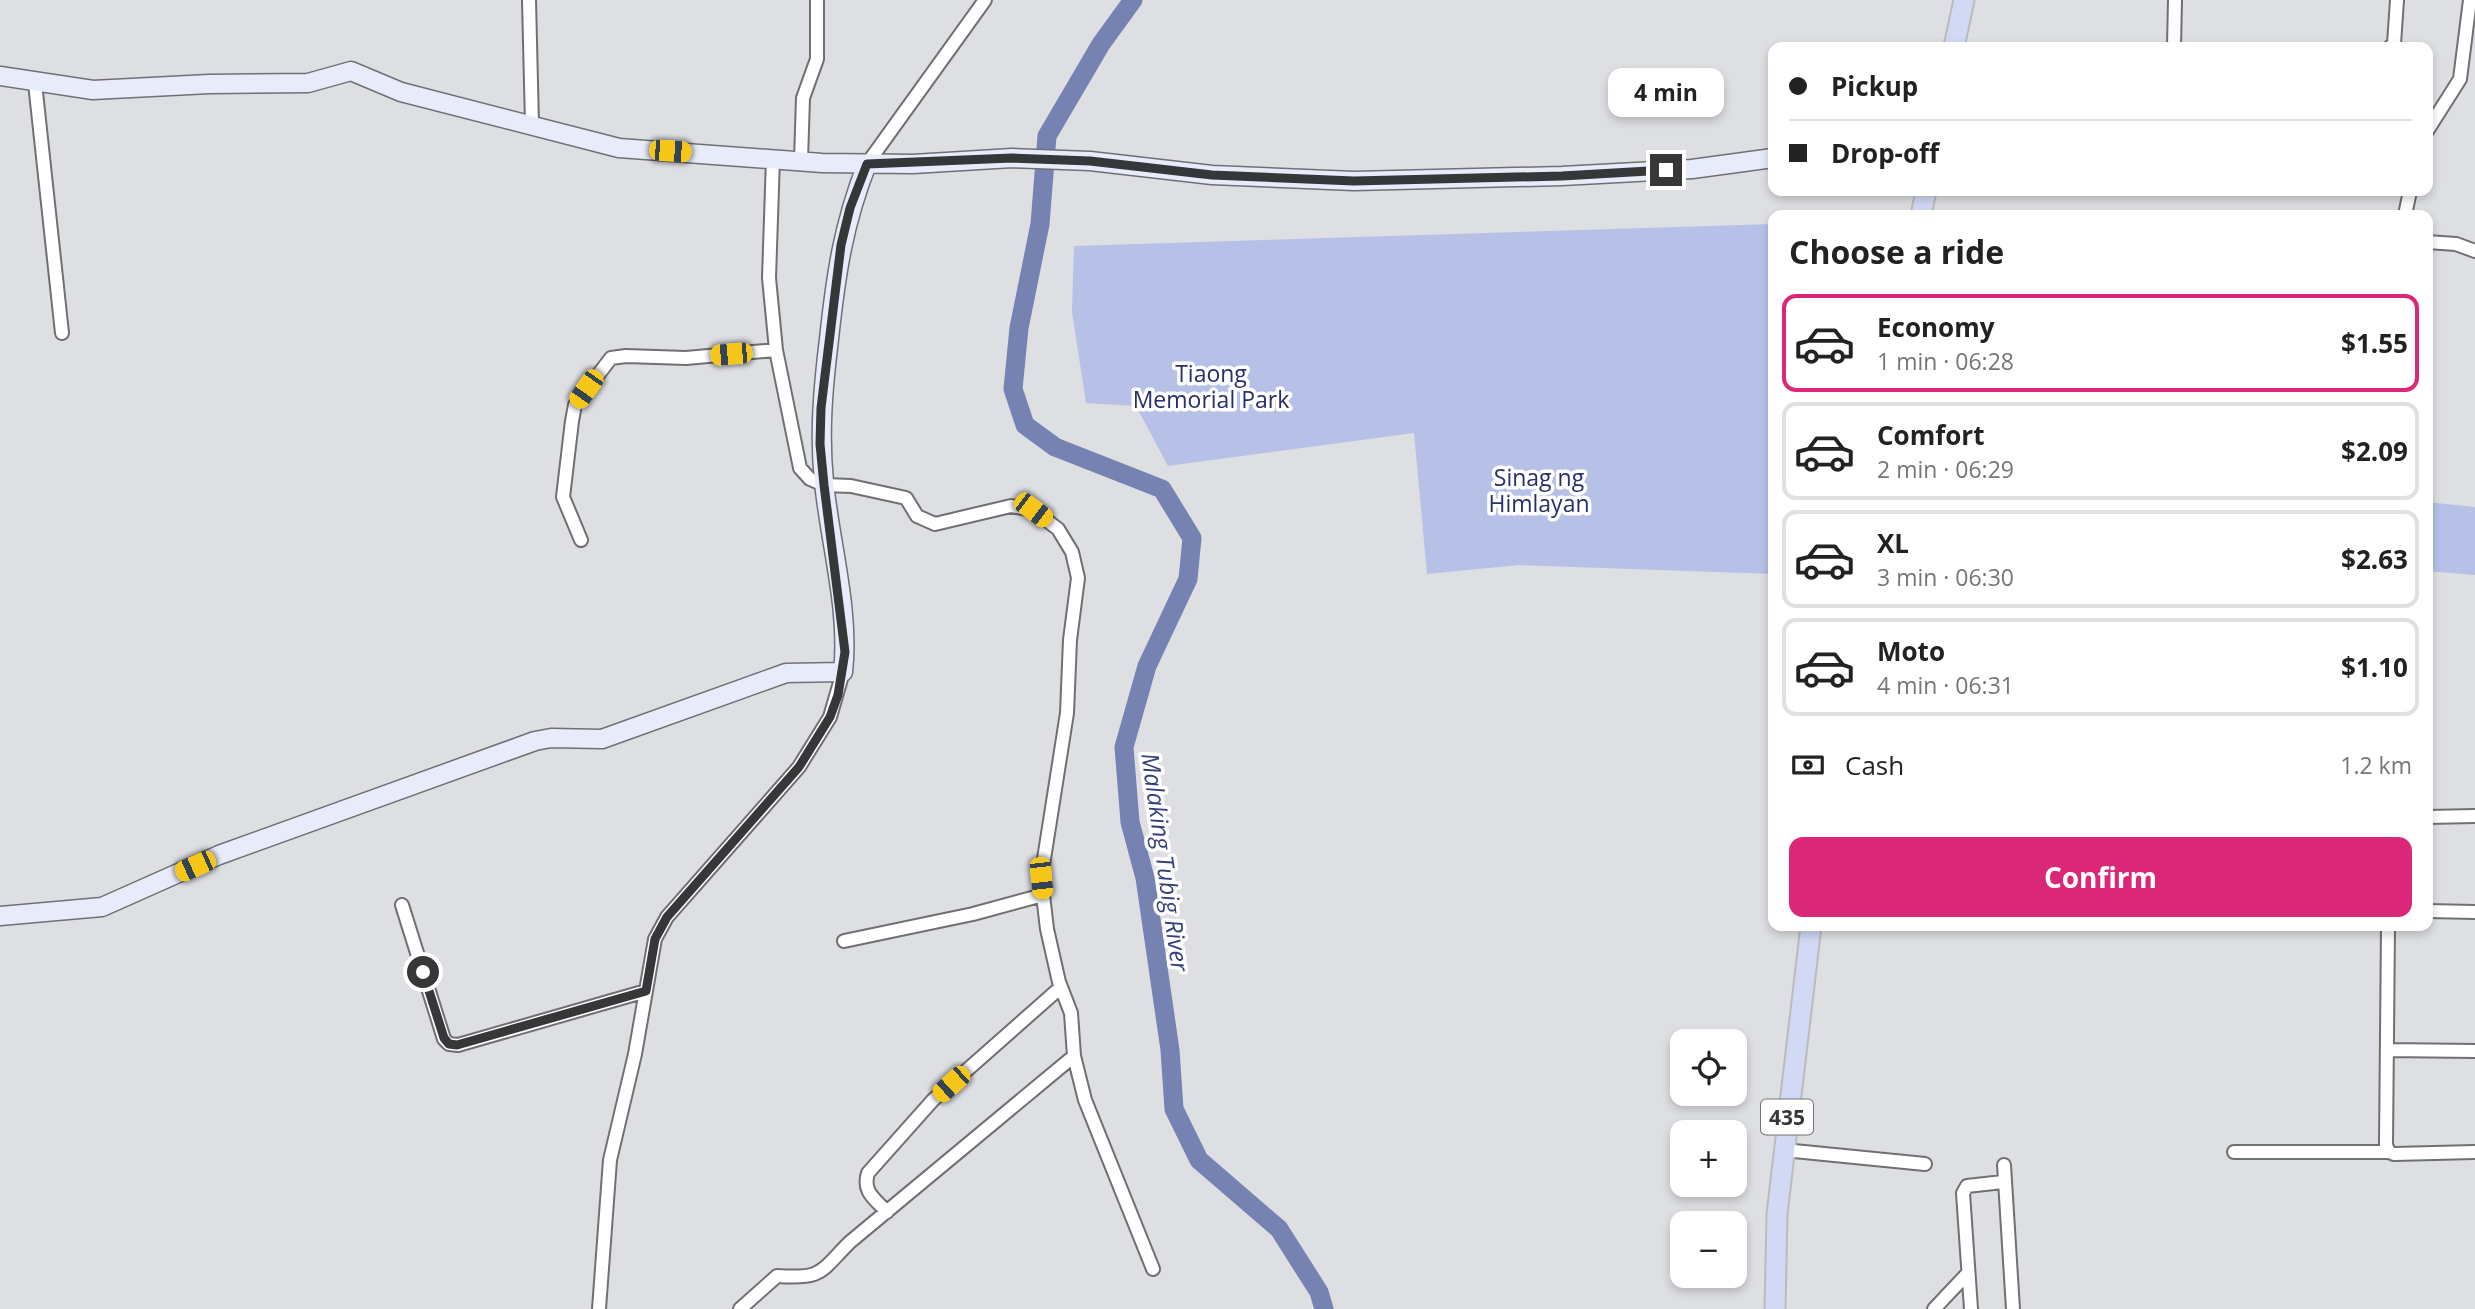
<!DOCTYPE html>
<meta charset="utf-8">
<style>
:root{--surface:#fff;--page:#f2f2f2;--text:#222;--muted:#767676;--line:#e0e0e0;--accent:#db2777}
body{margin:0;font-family:"Open Sans",sans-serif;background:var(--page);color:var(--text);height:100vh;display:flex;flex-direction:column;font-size:26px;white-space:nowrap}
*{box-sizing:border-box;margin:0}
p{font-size:23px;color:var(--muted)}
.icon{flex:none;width:38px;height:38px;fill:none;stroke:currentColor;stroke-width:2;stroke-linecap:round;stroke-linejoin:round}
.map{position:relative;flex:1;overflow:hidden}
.side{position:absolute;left:1768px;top:210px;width:665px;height:721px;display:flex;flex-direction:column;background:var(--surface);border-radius:14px;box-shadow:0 4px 10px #0003}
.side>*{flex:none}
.guide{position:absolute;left:1768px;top:42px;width:665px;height:154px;border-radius:14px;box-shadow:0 4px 10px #0003;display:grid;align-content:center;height:154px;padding:0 21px;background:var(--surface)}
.controls{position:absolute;left:1670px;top:1029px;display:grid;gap:14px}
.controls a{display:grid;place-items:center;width:77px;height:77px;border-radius:14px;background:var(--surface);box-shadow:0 4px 10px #0003;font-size:35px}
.end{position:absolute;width:32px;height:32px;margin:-16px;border:9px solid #363738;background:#fff;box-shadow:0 0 0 4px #fff}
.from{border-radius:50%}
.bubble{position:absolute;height:49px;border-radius:14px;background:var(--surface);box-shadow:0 4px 10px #0003;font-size:23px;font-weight:700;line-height:49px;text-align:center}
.car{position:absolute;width:21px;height:42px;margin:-21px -10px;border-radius:9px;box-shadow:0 0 5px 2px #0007;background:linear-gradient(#f5c518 24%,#345 0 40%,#f5c518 0 76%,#345 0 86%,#f5c518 0)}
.guide b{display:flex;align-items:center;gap:24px;height:66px;font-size:26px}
.guide b+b{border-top:2px solid var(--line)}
.guide i{width:18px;height:18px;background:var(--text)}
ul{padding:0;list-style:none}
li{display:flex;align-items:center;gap:21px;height:98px;margin:0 14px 10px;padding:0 7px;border:4px solid var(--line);border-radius:14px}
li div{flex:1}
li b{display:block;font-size:26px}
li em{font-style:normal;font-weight:700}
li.current{border-color:var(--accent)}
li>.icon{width:63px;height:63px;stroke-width:1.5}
h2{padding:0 21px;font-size:32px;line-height:84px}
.pay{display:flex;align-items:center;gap:18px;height:77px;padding:0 21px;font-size:26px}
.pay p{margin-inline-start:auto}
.action{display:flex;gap:14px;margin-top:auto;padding:14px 21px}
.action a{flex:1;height:80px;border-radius:14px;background:var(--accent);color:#fff;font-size:28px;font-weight:700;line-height:80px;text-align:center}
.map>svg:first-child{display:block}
.green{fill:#b7c1e7}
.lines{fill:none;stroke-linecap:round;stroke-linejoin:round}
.river{stroke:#7682b2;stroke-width:19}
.street-casing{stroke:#6f7073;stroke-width:16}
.secondary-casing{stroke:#6f7073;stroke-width:21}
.primary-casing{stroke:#bbb;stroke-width:23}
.street{stroke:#fff;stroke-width:12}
.secondary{stroke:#e8ecfa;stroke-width:18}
.primary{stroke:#d1d9f5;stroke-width:19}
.route{stroke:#363738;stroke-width:9}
.labels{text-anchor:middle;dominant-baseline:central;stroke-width:7;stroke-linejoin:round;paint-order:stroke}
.shield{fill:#fff;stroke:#727374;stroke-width:2}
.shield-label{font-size:21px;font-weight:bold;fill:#363738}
.park-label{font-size:23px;fill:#272f6c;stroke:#fff}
.water-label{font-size:24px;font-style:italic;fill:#343f7d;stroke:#fff}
</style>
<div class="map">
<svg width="2475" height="1309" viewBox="0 0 2475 1309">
<rect width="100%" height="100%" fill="#dedfe2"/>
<!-- green -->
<path class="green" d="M 1773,224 L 1773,574 L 1520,565 L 1427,574 L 1414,433 L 1168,466 L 1136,406 L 1086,403 L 1072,312 L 1074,246 Z
M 2427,502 L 2475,507 L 2475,575 L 2427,571 Z"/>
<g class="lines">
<!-- river -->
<path class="river" d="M 1133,0 L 1101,44 L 1047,136 L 1040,224 L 1019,328 L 1013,389 L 1025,425 L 1055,447 L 1162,489 L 1192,538 L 1188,579 L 1147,666 L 1124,747 L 1130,822 L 1145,878 L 1170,1050 L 1174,1109 L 1199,1160 L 1279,1229 L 1319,1292 L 1324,1309"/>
<!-- street casing -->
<g class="street-casing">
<path id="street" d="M 529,0 L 532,124
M 2174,47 L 2175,0
M 2390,47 L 2394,44 L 2397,0
M 35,83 L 62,333
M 2427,131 L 2460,79 L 2470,0
M 773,158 L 769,278 L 776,350 L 800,468 L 810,479 L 824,485 L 851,486 L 906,498 L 917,516 L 935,524 L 1011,506 L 1033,510 L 1058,529 L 1072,552 L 1078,578 L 1070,640 L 1067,713 L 1041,878 L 1047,929 L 1059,982 L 1071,1013 L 1074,1056 L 1085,1100 L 1153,1269
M 801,160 L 803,98 L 817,59 L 817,0
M 867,164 L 985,0
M 2405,215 L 2410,191
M 2427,242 L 2456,244 L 2475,251
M 581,540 L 563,497 L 572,421 L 575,405 L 611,358 L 626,356 L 686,358 L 776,350
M 2427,817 L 2475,816
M 402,905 L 444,1039 L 449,1044 L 458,1045 L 646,991
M 2427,911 L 2475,912
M 2388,926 L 2386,1145 L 2389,1152 L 2394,1154 L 2475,1152
M 844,941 L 973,914 L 1043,895
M 2387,1050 L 2475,1051
M 1784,1150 L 1925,1164
M 2234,1152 L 2389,1152
M 2004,1165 L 2013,1309
M 887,1212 C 875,1199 862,1192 868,1173 L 933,1100 L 1061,987
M 599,1309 L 610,1160 L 635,1054 L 655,939 L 667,917 L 799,767 L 830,717 L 843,672
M 740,1309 L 777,1276 C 823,1279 819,1273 850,1242 L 1074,1056
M 1934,1309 L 1968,1273
M 1971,1309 L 1963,1193 L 1967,1186 L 2003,1182"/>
</g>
<!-- secondary casing -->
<g class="secondary-casing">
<path id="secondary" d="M 0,76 L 93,90 L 209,84 L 308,83 L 351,71 L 401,92 L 619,148 L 822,163 L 913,164 L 1012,158 L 1090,161 L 1212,175 L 1354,181 L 1562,176 L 1692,169 L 1773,158
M 0,916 L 102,907 L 219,855 L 535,741 L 551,738 L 602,739 L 786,673 L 843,672 C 850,610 830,544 824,482 C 819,434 823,388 829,339 C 836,274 843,225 867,164"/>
</g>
<!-- primary casing -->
<g class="primary-casing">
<path id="primary" d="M 1954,47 L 1964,0
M 1921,215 L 1926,191
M 1775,1309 L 1777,1214 L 1811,926"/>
</g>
<!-- street -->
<use href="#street" class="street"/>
<!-- secondary -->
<use href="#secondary" class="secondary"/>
<!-- primary -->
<use href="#primary" class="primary"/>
</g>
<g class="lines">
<!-- route -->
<path class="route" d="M 423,972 L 444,1038 L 449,1044 L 457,1045 L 646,991 L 655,939 L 667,917 L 799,767 L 830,717 L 838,695 L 845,652 L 824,485 L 820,444 L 821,408 L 841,245 L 850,208 L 867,164 L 1012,158 L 1090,161 L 1212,175 L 1354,181 L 1562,176 L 1666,170"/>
</g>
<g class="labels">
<!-- shield labels -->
<rect class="shield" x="1761" y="1099.5" width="52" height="35" rx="5"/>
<g class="shield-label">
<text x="1787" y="1117">435</text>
</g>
<!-- park labels -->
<g class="park-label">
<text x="1211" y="373">Tiaong<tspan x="1211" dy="26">Memorial Park</tspan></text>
<text x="1539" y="477">Sinag ng<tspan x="1539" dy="26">Himlayan</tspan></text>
</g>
<!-- water labels -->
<g class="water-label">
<text transform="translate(1166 862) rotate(82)">Malaking Tubig River</text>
</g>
</g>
</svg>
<div class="controls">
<a><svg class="icon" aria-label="locate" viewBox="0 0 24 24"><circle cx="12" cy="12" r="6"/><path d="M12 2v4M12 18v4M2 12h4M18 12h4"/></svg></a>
<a>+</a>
<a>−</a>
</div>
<i class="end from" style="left:423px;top:972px"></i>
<i class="end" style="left:1666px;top:170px"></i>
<div class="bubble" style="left:1608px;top:68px;width:116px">4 min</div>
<i class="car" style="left:670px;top:151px;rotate:94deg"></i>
<i class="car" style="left:731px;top:354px;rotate:265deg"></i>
<i class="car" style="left:586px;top:389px;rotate:215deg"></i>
<i class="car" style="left:1033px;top:510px;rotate:127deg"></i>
<i class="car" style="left:195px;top:866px;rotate:246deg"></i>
<i class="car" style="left:1041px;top:878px;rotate:174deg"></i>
<i class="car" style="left:951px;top:1084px;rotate:228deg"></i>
<div class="guide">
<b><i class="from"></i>Pickup</b>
<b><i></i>Drop-off</b>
</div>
<section class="side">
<h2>Choose a ride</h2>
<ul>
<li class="current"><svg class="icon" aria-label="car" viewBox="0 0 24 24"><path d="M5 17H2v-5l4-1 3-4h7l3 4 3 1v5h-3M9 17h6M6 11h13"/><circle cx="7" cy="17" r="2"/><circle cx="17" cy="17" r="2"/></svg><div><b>Economy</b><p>1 min · 06:28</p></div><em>$1.55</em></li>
<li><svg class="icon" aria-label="car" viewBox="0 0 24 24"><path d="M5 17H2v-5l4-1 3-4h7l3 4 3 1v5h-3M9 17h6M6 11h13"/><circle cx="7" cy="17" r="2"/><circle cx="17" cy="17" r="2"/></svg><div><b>Comfort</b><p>2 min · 06:29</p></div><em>$2.09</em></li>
<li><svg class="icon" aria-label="car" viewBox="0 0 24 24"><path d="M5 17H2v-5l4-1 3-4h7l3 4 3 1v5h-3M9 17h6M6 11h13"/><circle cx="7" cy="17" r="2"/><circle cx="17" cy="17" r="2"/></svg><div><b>XL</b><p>3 min · 06:30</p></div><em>$2.63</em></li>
<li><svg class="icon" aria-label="car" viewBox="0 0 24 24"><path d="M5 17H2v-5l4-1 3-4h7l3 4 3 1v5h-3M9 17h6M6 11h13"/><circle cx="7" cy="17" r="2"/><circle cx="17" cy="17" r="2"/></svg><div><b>Moto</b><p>4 min · 06:31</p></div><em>$1.10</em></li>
</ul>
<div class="pay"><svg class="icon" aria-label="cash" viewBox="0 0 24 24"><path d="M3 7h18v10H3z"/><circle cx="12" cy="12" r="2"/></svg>Cash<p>1.2 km</p></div>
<div class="action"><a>Confirm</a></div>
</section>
</div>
